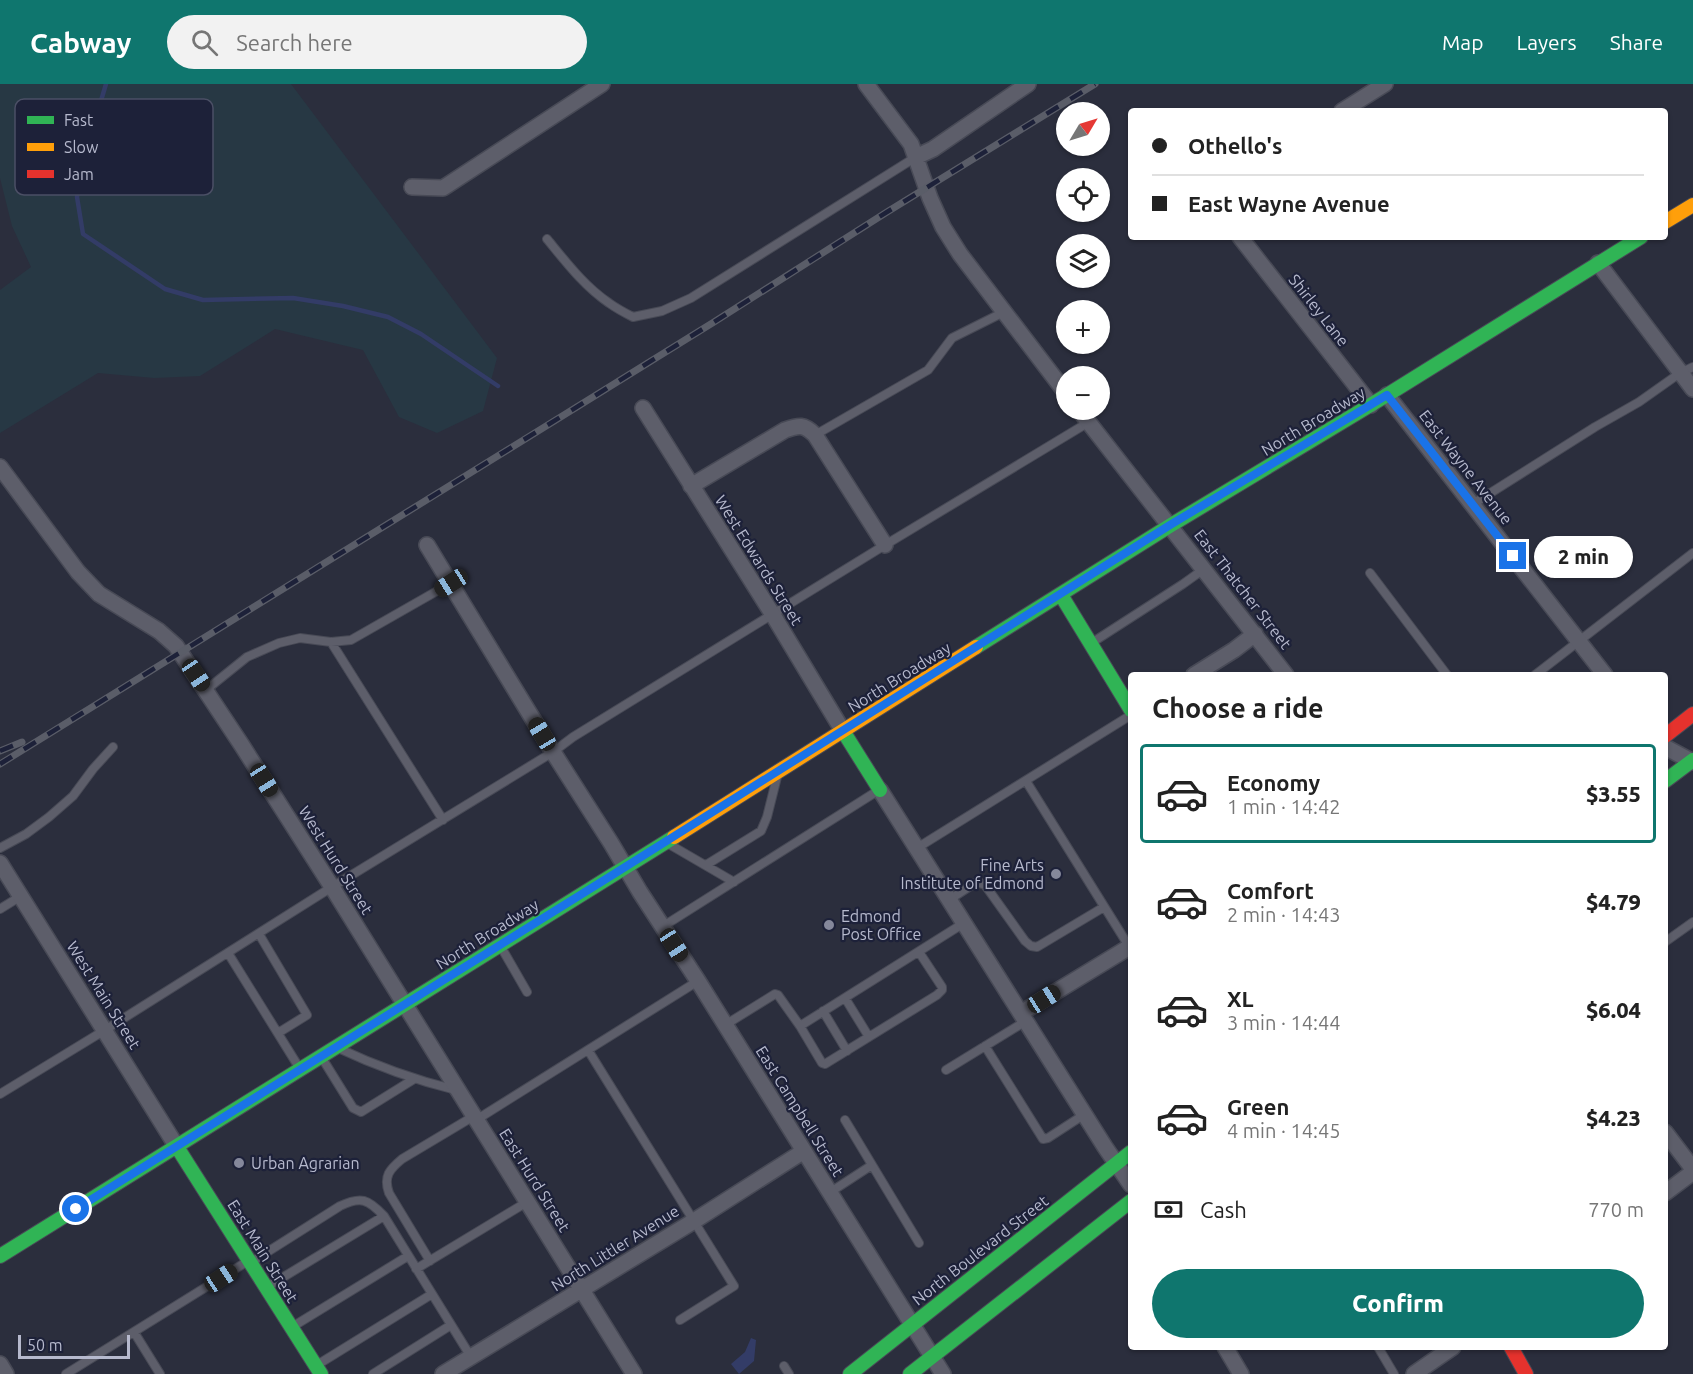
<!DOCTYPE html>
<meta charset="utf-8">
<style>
:root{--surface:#fff;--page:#f2f2f2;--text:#222;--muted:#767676;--line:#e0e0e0;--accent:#0f766e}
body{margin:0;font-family:Ubuntu,sans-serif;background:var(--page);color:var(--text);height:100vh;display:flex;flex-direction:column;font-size:22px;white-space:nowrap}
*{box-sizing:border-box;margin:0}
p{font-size:20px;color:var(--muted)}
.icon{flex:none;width:33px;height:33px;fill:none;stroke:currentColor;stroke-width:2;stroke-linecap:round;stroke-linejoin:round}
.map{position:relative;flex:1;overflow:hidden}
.details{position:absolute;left:1128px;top:588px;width:540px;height:678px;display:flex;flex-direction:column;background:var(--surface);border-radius:6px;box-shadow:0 2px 4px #0004}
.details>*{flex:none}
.guide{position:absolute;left:1128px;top:24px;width:540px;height:132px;border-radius:6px;box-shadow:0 2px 4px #0004;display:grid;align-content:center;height:132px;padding:0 24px;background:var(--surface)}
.needle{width:39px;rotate:52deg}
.tools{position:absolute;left:1056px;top:18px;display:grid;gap:12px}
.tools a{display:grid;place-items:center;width:54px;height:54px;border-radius:50%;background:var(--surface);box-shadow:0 2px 4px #0004;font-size:30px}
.scale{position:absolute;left:18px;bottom:15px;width:112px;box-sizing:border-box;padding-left:6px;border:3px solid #b6b9cd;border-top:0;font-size:16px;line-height:21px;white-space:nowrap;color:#b6b9cd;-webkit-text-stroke:4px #1d2139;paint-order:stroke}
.end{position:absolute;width:27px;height:27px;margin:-14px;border:8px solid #1a73e8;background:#fff;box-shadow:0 0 0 3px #fff}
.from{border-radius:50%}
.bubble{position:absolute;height:42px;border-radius:21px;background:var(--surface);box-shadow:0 2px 4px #0004;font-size:20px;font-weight:800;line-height:42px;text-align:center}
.car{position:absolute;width:18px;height:36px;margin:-18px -9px;border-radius:8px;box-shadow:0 0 4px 2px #0007;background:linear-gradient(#222 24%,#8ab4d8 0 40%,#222 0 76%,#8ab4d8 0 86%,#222 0)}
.guide b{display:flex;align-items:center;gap:21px;height:57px;font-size:22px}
.guide b+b{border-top:2px solid var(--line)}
.guide i{width:15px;height:15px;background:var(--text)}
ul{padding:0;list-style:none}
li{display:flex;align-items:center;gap:18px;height:99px;margin:0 12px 9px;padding:0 12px;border:3px solid transparent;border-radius:6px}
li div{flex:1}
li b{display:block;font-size:22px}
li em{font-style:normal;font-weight:800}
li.active{border-color:var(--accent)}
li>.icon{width:54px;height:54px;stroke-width:1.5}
h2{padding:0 24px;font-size:27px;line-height:72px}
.pay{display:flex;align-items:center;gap:15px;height:66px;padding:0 24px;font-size:22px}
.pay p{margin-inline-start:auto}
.primary-button{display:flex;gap:12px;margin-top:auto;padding:12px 24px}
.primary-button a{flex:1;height:69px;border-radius:36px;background:var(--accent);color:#fff;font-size:24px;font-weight:800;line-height:69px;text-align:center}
header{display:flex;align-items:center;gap:36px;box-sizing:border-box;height:84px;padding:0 30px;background:var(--accent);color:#fff}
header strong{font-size:28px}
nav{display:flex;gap:33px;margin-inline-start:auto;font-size:21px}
.search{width:420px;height:54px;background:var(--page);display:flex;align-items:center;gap:15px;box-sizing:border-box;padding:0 21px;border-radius:33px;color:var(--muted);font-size:22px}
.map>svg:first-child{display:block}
.green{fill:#273844}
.water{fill:#333c67}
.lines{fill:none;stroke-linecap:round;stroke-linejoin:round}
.stream{stroke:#333c67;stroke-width:4.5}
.lane-casing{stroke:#484a56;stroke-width:10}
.street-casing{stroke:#484a56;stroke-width:18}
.fast-casing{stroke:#484a56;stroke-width:16}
.slow-casing{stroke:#484a56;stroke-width:16}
.jam-casing{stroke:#484a56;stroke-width:16}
.lane{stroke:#5d5e6a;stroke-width:8}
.street{stroke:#5d5e6a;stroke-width:15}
.fast{stroke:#30b455;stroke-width:14}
.slow{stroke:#ff9f0a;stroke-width:14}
.jam{stroke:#e5322d;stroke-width:14}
.rail-casing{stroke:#5a5d68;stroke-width:7}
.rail{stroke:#1d2139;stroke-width:4.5;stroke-dasharray:14;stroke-linecap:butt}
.route{stroke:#1a73e8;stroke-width:8}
.poi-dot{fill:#85889b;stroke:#1d2139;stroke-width:2}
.labels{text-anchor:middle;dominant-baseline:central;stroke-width:4.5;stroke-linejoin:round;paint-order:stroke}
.street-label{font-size:16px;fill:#b6b9cd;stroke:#1d2139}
.poi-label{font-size:16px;fill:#b6b9cd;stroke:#1d2139;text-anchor:start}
.key{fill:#1d2139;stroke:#4b4f65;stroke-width:1.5}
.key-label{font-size:16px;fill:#b6b9cd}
</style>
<header>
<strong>Cabway</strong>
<div class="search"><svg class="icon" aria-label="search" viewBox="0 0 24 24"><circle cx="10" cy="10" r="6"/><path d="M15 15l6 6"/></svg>Search here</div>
<nav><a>Map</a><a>Layers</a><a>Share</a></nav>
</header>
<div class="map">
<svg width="1693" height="1290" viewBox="0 0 1693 1290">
<rect width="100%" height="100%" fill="#2b2e3d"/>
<!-- green -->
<path class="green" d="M 0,0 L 291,0 L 497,274 L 483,327 L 437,349 L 399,333 L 363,266 L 275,245 L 200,292 L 154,294 L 98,289 L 0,349 L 0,206 L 31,183 L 12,142 L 0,94 Z"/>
<!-- water -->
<path class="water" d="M 751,1254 L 756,1256 L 754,1277 L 739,1290 L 731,1280 L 745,1268 Z"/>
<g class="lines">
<!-- stream -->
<path class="stream" d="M 106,0 L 82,80 L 77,113 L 83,150 L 165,205 L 203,216 L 293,214 L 343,222 L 388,233 L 421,250 L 498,302"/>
<!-- lane casing -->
<g class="lane-casing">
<path id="lane" d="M 547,155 C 566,178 584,202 609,219 C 616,224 625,229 633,233 L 662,227 L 691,214 L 916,73
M 815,351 L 928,286 L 952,254 L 1004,228
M 1473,420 L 1595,343 L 1639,318 L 1680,289 L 1693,283
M 1370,489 L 1447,591
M 331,558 L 443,736
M 1093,558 L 1183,500 L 1204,485
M 1535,591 L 1693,469
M 206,606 L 247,573 L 279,559 L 300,554 L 331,558 L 351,556 L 451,499
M 1026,697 L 1130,864
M 667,759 L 734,798
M 0,764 L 26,750 L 49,733 L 73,712 L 93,685 L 113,663
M 917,764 L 1131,631
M 706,781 L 761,747 L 767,733 L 777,693
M 949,816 L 975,799 L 980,799 L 985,801 L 1025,857 L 1031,862 L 1037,863 L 1104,823
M 0,825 L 21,812
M 662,843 L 879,706
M 259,850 L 307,931 L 278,949
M 1665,858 L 1693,838
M 501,863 L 527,908
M 228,869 L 300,985
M 845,914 L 869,953
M 823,927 L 847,967
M 725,941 L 775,910 L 778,911 L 800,942 L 964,839
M 800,942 L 822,979 L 825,980 L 937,911 L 942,906 L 942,903 L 919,868
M 985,962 L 1043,1055 L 1048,1054 L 1085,1030
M 338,964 C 376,982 415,996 456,1006
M 588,966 L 734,1202 L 680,1236
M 322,974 L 353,1024 L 361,1028 L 414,995
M 946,986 L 1026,937
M 0,1010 L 105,946 L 332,803 L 553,668 L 573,653 L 885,461 L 1089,338
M 476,1036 L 698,897
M 845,1036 L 919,1159
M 829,1109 L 872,1081
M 253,1177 L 340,1122 C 361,1112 368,1115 384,1132 L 471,1273
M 430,1177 L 389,1109 C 383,1092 390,1085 402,1075 L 474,1032
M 416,1185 L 527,1118
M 267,1203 L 384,1132
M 292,1243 L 408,1172
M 134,1248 L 160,1290
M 1378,1263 L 1394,1290
M 317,1281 L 432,1210
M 784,1282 L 789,1290
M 66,1290 L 248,1177
M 373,1290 L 451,1241"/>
</g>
<!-- street casing -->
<g class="street-casing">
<path id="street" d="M 866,0 L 911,60 L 930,114 L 943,143 L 960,170 L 1066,309
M 1342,27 L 1385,0
M 916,73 L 933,65 L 1028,0
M 412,103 L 443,104 L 602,0
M 1240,153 L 1371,321
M 1598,179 L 1693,305
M 1387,311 L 1605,591
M 643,324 L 773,531 L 843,647
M 1079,326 L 1286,591
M 0,383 L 78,488 L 99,510 L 159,547 L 176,562 L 241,660 L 332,803 L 634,1290
M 691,402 L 785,346 C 799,341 804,340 815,351 L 885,461
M 427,461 L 553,668 L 611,759 L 640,808 L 698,897 L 943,1290
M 1194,591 L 1234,566 L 1255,550
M 1665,663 L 1693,678
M 880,706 L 1105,1063 L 1131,1101
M 0,779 L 177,1063
M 1021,929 L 1131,862
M 1665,1048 L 1693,1085
M 1665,1109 L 1693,1088
M 1225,1263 L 1241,1290
M 0,1280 L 6,1290
M 443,1290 L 694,1137 L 804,1067
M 1414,1290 L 1453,1263"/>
</g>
<!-- fast casing -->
<g class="fast-casing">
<path id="fast" d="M 1061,511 L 1131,626
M 976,563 L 1171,441 L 1387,311 L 1641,153
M 843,647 L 880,706
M 1665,697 L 1693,676
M 177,1063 L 321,1290
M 0,1172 L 674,753
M 850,1290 L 1131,1068
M 910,1290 L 1131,1117"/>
</g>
<!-- slow casing -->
<g class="slow-casing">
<path id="slow" d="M 1665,138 L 1693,121
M 674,753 L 976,563"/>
</g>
<!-- jam casing -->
<g class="jam-casing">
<path id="jam" d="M 1665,652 L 1693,630
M 1511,1263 L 1526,1290"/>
</g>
<!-- lane -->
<use href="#lane" class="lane"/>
<!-- street -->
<use href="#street" class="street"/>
<!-- fast -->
<use href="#fast" class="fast"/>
<!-- slow -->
<use href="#slow" class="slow"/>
<!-- jam -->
<use href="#jam" class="jam"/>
<!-- rail casing -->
<g class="rail-casing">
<path id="rail" d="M 0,667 L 22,658
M 0,680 L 714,238 L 887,128 L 1095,0"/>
</g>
<!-- rail -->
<use href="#rail" class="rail"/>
</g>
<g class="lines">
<!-- route -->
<path class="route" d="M 76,1125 L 614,790 L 1170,441 L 1387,311 L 1513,472"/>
</g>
<!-- markers -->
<g class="poi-dot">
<circle cx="1056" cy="790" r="6"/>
<circle cx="829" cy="841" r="6"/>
<circle cx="239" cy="1079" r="6"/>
</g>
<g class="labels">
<!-- street labels -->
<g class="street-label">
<text transform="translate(1319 226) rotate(52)">Shirley Lane</text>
<text transform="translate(1313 337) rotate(-31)">North Broadway</text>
<text transform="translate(1466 383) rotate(52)">East Wayne Avenue</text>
<text transform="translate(759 476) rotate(58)">West Edwards Street</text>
<text transform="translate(1243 505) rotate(52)">East Thatcher Street</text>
<text transform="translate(899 593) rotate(-32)">North Broadway</text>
<text transform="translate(336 776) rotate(58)">West Hurd Street</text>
<text transform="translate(487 850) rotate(-32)">North Broadway</text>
<text transform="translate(104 911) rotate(58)">West Main Street</text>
<text transform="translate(800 1027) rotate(58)">East Campbell Street</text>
<text transform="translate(535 1096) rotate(58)">East Hurd Street</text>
<text transform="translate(615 1164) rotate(-32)">North Littler Avenue</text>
<text transform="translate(980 1166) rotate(-38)">North Boulevard Street</text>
<text transform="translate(263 1167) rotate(58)">East Main Street</text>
</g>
<!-- poi labels -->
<g class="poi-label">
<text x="1044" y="781" text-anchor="end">Fine Arts<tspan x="1044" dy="18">Institute of Edmond</tspan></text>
<text x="841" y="832">Edmond<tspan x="841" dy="18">Post Office</tspan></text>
<text x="251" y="1079">Urban Agrarian</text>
</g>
</g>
<!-- legend -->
<rect x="15" y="15" width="198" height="96" rx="9" class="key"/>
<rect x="27" y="32" width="27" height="8" fill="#30b455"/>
<rect x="27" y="59" width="27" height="8" fill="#ff9f0a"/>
<rect x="27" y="86" width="27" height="8" fill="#e5322d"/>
<g class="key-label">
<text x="64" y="42">Fast</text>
<text x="64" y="69">Slow</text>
<text x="64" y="96">Jam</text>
</g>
</svg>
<div class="tools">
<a><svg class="needle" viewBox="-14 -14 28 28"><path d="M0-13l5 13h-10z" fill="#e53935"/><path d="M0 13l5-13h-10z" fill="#767676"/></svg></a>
<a><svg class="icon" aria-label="locate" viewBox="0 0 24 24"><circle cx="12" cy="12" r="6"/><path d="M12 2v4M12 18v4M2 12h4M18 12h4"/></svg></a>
<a><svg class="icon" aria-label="layers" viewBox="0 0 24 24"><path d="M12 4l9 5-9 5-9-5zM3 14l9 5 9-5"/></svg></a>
<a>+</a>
<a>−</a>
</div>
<div class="scale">50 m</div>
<i class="end from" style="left:76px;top:1125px"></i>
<i class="end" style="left:1513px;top:472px"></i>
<div class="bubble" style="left:1534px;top:452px;width:99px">2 min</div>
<i class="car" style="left:451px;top:499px;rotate:238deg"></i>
<i class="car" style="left:196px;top:591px;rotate:146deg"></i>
<i class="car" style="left:542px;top:650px;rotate:329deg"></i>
<i class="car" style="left:264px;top:696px;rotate:148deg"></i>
<i class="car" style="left:674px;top:861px;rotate:147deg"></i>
<i class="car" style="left:1044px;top:915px;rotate:58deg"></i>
<i class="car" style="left:221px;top:1194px;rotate:57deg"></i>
<div class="guide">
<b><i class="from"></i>Othello's</b>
<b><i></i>East Wayne Avenue</b>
</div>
<section class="details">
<h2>Choose a ride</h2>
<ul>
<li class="active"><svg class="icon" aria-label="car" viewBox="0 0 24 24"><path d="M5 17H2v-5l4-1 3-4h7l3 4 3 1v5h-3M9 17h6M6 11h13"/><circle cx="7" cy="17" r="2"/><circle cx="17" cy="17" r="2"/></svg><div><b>Economy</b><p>1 min · 14:42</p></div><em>$3.55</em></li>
<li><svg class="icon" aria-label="car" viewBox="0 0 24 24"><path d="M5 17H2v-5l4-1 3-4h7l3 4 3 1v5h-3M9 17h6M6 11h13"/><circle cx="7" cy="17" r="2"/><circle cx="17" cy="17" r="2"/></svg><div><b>Comfort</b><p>2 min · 14:43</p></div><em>$4.79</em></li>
<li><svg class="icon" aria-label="car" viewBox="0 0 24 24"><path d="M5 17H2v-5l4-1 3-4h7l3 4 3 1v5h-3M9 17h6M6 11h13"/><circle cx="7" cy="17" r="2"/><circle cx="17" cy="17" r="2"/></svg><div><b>XL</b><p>3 min · 14:44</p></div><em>$6.04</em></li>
<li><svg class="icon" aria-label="car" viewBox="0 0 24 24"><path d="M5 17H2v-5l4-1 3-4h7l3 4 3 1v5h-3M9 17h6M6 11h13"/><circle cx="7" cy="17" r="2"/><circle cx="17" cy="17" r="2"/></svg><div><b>Green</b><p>4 min · 14:45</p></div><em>$4.23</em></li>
</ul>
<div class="pay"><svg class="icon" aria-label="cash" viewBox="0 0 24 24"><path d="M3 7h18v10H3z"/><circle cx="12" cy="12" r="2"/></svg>Cash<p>770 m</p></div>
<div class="primary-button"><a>Confirm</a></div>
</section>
</div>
